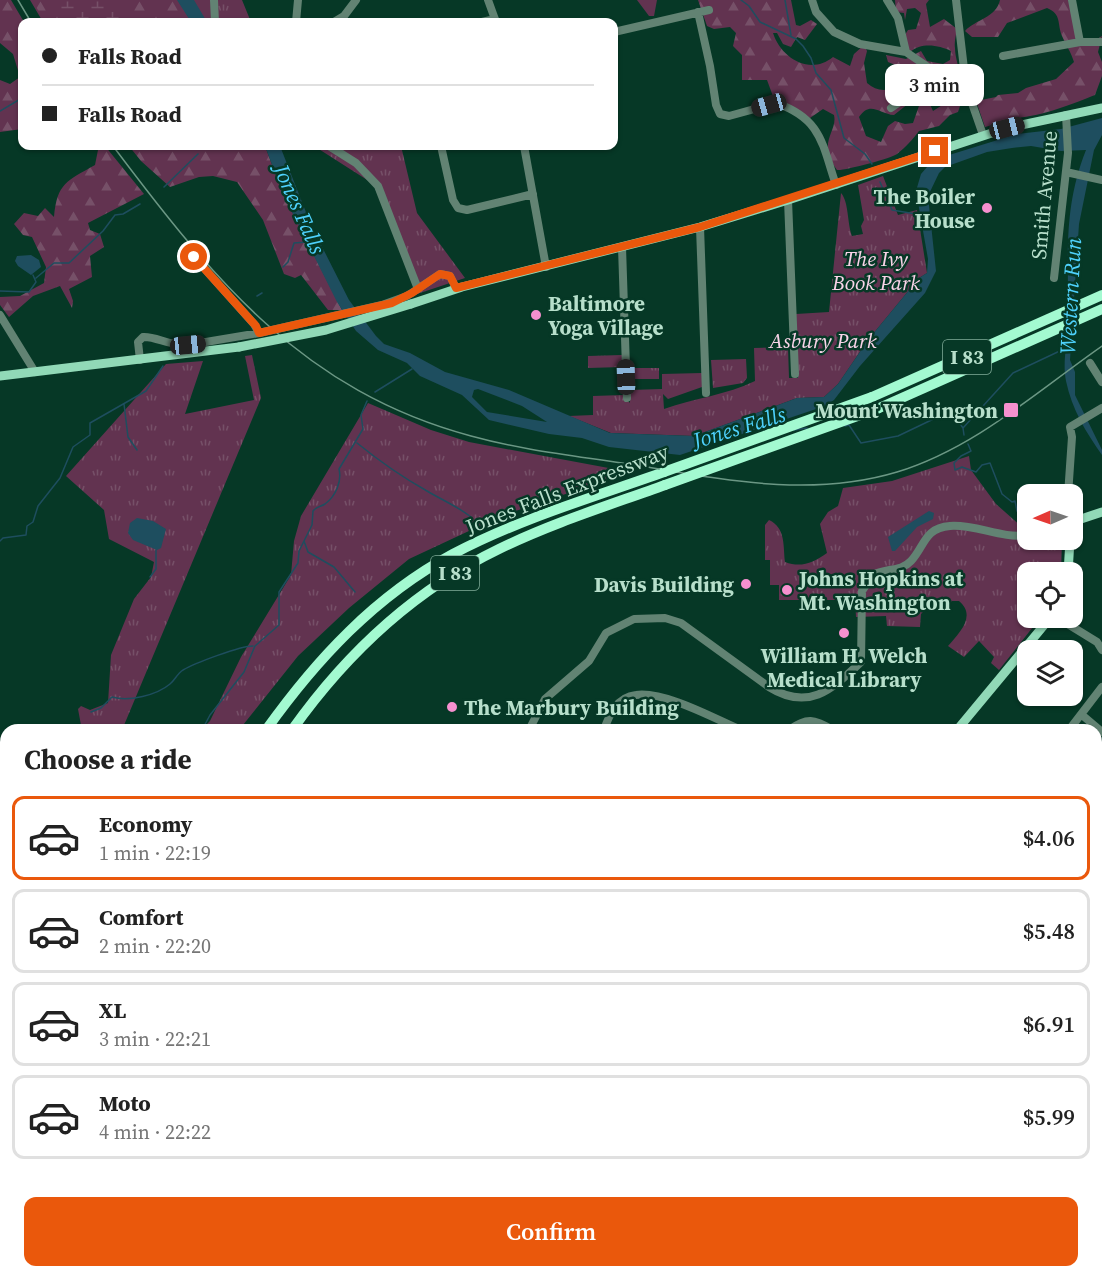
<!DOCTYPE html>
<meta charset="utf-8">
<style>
:root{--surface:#fff;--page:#f6f6f6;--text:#222;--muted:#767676;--line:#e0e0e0;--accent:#ea580c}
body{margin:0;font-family:"Source Serif 4",serif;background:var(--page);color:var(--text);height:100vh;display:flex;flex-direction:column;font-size:22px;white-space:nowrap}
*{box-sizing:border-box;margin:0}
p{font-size:20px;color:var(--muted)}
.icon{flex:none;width:33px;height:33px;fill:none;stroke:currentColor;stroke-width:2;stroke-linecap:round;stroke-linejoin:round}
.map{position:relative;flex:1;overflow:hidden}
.side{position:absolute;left:0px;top:724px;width:1102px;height:554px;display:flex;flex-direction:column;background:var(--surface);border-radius:18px 18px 0 0;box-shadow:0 2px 4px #0004}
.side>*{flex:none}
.top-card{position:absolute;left:18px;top:18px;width:600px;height:132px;border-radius:12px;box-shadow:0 2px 4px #0004;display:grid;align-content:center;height:132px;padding:0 24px;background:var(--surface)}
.needle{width:39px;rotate:268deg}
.controls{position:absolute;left:1017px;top:484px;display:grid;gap:12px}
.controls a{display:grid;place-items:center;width:66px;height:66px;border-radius:12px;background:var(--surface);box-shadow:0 2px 4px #0004;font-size:30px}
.end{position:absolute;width:27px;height:27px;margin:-14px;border:8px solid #ea580c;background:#fff;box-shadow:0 0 0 3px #fff}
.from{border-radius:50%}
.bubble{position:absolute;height:42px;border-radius:12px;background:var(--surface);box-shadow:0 2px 4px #0004;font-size:20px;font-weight:600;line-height:42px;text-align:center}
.car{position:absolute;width:18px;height:36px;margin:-18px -9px;border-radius:8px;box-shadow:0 0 4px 2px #0007;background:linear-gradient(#222 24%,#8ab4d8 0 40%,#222 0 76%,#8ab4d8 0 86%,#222 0)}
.top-card b{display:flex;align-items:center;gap:21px;height:57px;font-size:22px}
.top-card b+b{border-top:2px solid var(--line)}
.top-card i{width:15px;height:15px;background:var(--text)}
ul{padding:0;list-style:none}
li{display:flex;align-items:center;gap:18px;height:84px;margin:0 12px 9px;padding:0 12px;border:3px solid var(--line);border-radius:12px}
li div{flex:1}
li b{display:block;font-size:22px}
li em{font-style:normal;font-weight:600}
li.active{border-color:var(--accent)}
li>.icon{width:54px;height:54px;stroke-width:1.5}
h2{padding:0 24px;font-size:27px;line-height:72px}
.primary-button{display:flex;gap:12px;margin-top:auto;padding:12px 24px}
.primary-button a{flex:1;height:69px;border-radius:12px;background:var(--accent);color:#fff;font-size:24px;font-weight:600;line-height:69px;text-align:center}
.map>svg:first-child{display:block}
.grass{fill:url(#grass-tufts)}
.forest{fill:url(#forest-firs);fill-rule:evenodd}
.wetland{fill:url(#wetland-marsh)}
.water{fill:#1e4e5f;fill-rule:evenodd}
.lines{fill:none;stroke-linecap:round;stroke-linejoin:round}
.stream{stroke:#1e4e5f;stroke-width:1.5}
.minor{stroke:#628373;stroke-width:8}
.major{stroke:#91d9b7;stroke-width:9}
.highway{stroke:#a3fad1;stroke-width:10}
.tram{stroke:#6b9784;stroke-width:1.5}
.major-bridge{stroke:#91d9b7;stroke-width:9}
.highway-bridge{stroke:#a3fad1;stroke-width:10}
.route{stroke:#ea580c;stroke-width:8}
.poi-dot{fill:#f690cf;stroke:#063826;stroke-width:2}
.labels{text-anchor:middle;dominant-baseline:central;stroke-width:5;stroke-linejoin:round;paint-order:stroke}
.shield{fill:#063826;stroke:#82ad9a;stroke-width:1.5}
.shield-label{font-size:20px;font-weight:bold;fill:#b7dfcb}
.street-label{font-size:21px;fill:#b7dfcb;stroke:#063826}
.poi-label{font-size:21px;font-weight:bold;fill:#b7dfcb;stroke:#063826;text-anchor:end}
.park-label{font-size:21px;font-style:italic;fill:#fad4e9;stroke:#063826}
.water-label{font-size:22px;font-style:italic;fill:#4ed1fc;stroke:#063826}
</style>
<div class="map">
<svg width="1102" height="1277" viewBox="0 0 1102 1277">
<defs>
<pattern id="grass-tufts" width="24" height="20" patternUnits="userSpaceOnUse" patternTransform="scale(1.5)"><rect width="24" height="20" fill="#623350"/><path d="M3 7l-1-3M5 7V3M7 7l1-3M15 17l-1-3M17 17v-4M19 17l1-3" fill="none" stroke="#765068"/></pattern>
<pattern id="forest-firs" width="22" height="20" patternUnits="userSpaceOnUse" patternTransform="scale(1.5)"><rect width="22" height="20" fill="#623350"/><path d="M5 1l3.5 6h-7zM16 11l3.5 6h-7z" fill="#765068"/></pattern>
<pattern id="wetland-marsh" width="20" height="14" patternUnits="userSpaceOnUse" patternTransform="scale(1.5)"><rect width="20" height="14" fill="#623350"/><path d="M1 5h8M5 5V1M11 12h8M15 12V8" fill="none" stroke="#765068"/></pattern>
</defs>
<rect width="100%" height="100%" fill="#063826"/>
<!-- grass -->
<path class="grass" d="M 30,0 L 242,0 L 251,22 L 43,22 Z
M 1011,94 L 1015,119 L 985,127 L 976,101 Z
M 314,146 L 401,146 L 417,213 L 465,278 L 417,294 L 391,221 L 375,185 Z
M 883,176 L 898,215 L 917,210 L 927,273 L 919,278 L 868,340 L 838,384 L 824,397 L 797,398 L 694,436 L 611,433 L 569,416 L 593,415 L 593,396 L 623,395 L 630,403 L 630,390 L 662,389 L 662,374 L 702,373 L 702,387 L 668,399 L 663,394 L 664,409 C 694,398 727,395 755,381 L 754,348 L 788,347 L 789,378 L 798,378 L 796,314 L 829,312 L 841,193 C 849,202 847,223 852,236 L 863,234 L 861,226 L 864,220 L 858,185 Z
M 252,355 L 261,398 L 122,730 L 73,730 L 81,725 L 78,709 L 81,706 L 90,710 L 108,703 L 111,655 L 134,599 L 151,577 L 154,562 L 109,539 L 104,510 L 66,476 L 166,364 L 203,361 L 185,414 L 254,400 L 245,356 Z
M 622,355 L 622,367 L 588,368 L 588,356 Z
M 746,359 L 747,378 L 743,383 L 713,388 L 711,360 Z
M 632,368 L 659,368 L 659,379 L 632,379 Z
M 368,403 L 431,430 L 469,442 L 630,472 L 501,516 L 409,559 L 349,608 L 298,656 L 239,730 L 201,730 L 210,721 L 241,657 L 291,575 L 294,541 L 301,516 Z
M 969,456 L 971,470 L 996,504 L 1022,527 L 1027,523 L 1028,540 L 1062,540 L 1061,573 L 1028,573 L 1028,618 L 1040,618 L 999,670 L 991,663 L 994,657 L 979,641 L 964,657 L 948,646 C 959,633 977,616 959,601 L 952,601 L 944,609 L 929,606 L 921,614 L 920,627 L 887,626 L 886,616 L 856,617 L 855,600 L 779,600 L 779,585 L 770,585 L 770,560 L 765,560 L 765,525 L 769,520 C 786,528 783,546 785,562 C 801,568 813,563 827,553 L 820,524 L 828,512 L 838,506 L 843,488 L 892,481 Z"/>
<!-- forest -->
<path class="forest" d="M 0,0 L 11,0 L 24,22 L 22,129 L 0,132 L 0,80 L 10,84 L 20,77 L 13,54 L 0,43 Z
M 32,0 L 177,0 L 191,22 L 45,22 Z
M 637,0 L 657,0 L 654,16 L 649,16 Z
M 698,0 L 791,0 L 796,25 L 800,26 L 811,20 L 817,24 L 805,40 L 797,37 L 791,47 L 783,44 L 777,33 L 773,33 C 781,58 810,76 833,57 L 850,66 L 854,54 L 864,45 L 867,51 L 864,63 L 867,83 C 877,92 889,92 900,84 L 905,72 L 903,68 L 888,62 L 886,55 L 906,59 L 921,51 L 927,61 L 943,64 L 950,60 L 951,51 C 939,45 921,42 910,52 L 903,38 L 908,30 L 916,29 L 921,13 L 915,8 L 907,9 L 905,20 L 904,13 L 896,12 L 895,0 L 929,0 L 926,4 L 930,27 L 944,19 L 957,29 C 956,35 954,42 955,48 C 955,63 965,77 955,90 L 962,100 L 958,112 L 950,115 L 939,126 L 919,131 C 912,140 906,147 897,154 C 892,158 844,171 837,170 C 816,142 838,132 834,115 L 823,109 L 810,118 L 774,99 L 767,80 L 742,80 L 742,55 L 733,46 L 736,33 L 730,27 L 714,29 L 707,26 ZM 940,85 L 946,90 L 947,102 L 933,111 L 928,100 L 933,89 ZM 913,100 L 920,103 L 913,123 L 905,124 L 895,121 L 888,126 L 881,142 L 866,136 L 859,117 C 870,100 880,114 894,115 Z
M 1000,0 L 1069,0 L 1078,44 L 1086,46 L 1102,36 L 1098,52 L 1102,62 L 1102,76 L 1095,95 C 1067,106 1017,127 988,114 L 987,106 L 998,95 L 1018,93 L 1026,88 L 1056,79 L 1074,62 C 1071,52 1066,45 1062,36 C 1057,24 1062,14 1047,8 L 1007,23 L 998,37 L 972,37 L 965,31 C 976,19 996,18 1000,0 Z
M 93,146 L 105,146 L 144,194 L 88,223 L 90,230 L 100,234 L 104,247 L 90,256 L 92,277 L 69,289 L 73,301 L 72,308 L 60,286 L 33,296 L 9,317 L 0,305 L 0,297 L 20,296 L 44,283 L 46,267 L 32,237 L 23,235 L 14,224 L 24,213 L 38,216 L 45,208 L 54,217 C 57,183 67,181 95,165 L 98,150 Z
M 129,146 L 265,146 L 283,194 L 342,310 L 328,310 L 301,275 L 295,278 L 284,274 L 263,220 L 237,182 L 213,176 L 199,177 L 170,187 L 141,161 Z"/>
<!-- wetland -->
<path class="wetland" d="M 58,0 L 111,0 L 131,22 L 60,22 Z"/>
<!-- water -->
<path class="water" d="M 177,0 L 194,0 L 207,22 L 191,22 Z
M 1102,118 L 1102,135 L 1094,150 L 1079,224 L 1070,360 L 1075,372 L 1075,395 L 1102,450 L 1102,455 C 1086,432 1072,410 1066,381 C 1062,360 1068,343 1068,322 C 1069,258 1062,211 1086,150 L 1061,151 L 1031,146 L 1012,148 L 987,152 L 945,167 L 939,173 L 928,196 L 936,271 L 925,293 L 860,366 L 834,400 L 825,406 L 680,455 L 609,447 L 582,438 L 549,434 L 489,420 L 462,395 L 420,376 L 407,363 L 378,350 L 356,331 L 337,302 L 283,194 L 265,146 L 280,146 L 311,225 L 349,300 L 376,336 L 384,344 L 410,353 L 445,372 L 509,390 L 610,433 L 694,436 L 797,398 L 824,397 L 838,384 L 868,340 L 919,278 L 927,273 L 928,259 L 916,191 L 921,174 L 933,160 L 1017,134 L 1061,129 ZM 478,389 L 522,406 L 547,422 L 487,412 L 472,397 L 474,390 Z
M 31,255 L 39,260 L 41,267 L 31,275 L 18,266 L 15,261 L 17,256 Z
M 929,511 L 934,513 L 933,519 L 917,527 L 895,551 L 892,551 L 888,537 Z
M 137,518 L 153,521 L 166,529 L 161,548 L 157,550 L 133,540 L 128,533 L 130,523 Z"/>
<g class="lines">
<!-- stream -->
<path class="stream" d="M 741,0 L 749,6 L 760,22 L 796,39 L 803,46 L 811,58 L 816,73 L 831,90 L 844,138 L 865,154 L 872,164
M 785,0 L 791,35
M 0,111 L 22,98
M 206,149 L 218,146
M 880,182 L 892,210 L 916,214 L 921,225
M 164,187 L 198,154
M 283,267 L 288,262 L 294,243 L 307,242
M 36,278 L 54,263 L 69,263 L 103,231 L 115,215 L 123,214 L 140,204
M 0,291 L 29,292 L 36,282 L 33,275
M 257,296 L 262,293
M 375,392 L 412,369
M 124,404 L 128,437 L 137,450
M 845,426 L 849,425 L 861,443 L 898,436 L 944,414 L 953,414 L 963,428
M 794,430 L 807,428
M 964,435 L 963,428 L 1013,373 L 1064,349
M 357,443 C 378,460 402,477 427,491 C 442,500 457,506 471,517
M 968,444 L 971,451 L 961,456 L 954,463 L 955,470 L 962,467 L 976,472 L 982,465 L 990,463 L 1002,494 L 1012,502 L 1015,501 L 1017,511 L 1023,514
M 0,541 L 3,538 L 26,535 L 27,526 L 33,522 L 38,506 L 60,478 L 73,447 L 90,435 L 90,423 L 146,391 L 163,366
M 304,541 L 308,552 L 334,567 L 355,592
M 150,577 L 156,569 L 156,550
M 91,712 L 101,708 L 112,697 C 129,702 157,695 170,684 C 175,680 177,674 183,670 C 195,663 240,646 253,646
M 202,730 L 210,715 L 244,672 L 255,646 L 279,625 L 279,592 L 298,563 L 299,551 L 312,525 L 313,511 C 317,506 320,507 325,504 C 336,496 342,481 339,469 L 363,429 L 361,415 L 367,401"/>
<!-- minor -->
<path class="minor" d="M 214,0 L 215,22
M 488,0 L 496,22
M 812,0 L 816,12 L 834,32 L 860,44 L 906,52 L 969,95
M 887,0 L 898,18 L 906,52
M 956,0 L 966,86 L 983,135
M 1072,0 L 1080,42
M 698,12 L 710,66 L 716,105 L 720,114 L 729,116 L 776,103 C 822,119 822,144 836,185
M 296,22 L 298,0
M 334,22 L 344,16 L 356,0
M 482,22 L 495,19
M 614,32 L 709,10
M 1003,56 L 1080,42 L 1102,42
M 891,108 L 907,97 L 914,79 L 932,70
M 329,146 L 356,163 L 378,186 L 418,289
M 441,146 L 453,200 L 458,208 L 467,210 L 533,194
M 524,146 L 546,267
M 1066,172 L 1102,180
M 788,200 L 795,374
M 700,227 L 706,393
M 622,247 L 627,398
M 187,249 L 254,324 L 259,333
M 1054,278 L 1068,153 L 1066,115
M 0,315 L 35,372
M 140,360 L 138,342 L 143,337 C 156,336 169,346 188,345 L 259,333 L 382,305 L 407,296 L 440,274 L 450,276 L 456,288
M 1090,363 L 1102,382
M 1068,495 L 1072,437 L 1070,427 L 1102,408
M 1058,618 L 1097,642 L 1102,650
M 1082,715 L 1102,732
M 529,730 L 545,699 L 589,661 L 606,633 L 634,619 L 665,618 L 681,623 L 769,687 C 809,712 832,689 861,662 L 862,591 L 873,575 C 885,568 901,572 911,561 C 925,546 924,528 950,526 C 977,524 1000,539 1028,535
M 604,730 C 609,715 617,697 636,695 C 665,691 715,719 741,730
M 789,730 C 807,717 814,719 833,730
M 1069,730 L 1102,687
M 0,807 L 6,802
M 1096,1034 L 1102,1037
M 1096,1054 L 1102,1042
M 0,1128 L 6,1125
M 1096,1226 L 1102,1228
M 0,1235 L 6,1237
M 0,1269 L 6,1270
M 12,1272 L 32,1277
M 49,1272 L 55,1277
M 111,1272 L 115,1277
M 230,1272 L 232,1277
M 754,1272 L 757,1277
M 899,1273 L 930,1274 L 940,1277"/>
<!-- major -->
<path class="major" d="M 411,304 L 462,287 L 700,227 L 788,200 L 1007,128 L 1102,108
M 0,376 L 239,347
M 1072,522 L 1102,512
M 1068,573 L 1070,540
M 957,730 L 1050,618
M 267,1272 L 267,1277"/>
<!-- highway -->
<path class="highway" d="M 872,397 L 1102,295
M 877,409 L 1102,309
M 266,730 C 316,660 375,596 453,554 C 519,519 594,497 664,472
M 292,730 C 346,654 414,590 499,549 C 552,523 610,505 665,485
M 0,1025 L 6,1021
M 0,1051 L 6,1047"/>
<!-- tram -->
<path class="tram" d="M 18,0 L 31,22
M 113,146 C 213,279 303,391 471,436 C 529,452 589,457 647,467 C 730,481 814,497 897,472 C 975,448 1036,392 1102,346"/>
<!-- major-bridge -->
<path class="major-bridge" d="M 239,347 L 326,330 L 411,304"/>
<!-- highway-bridge -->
<path class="highway-bridge" d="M 664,472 L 872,397
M 665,485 L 877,409"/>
</g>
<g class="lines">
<!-- route -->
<path class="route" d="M 194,257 L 256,326 L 259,333 L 392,303 L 412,293 L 440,274 L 450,276 L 456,288 L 700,227 L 935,151"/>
</g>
<!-- markers -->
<g class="poi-dot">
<circle cx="987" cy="208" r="6"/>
<circle cx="536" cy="315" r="6"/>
<rect x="1003" y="402" width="16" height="16" rx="3"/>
<circle cx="746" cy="584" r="6"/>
<circle cx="787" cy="590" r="6"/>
<circle cx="844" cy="633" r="6"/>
<circle cx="452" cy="707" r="6"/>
</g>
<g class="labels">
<!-- shield labels -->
<g class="shield">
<rect x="943" y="340" width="48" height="34" rx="4.5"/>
<rect x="431" y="556" width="48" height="34" rx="4.5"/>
</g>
<g class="shield-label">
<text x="967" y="357">I 83</text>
<text x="455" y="573">I 83</text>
</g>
<!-- street labels -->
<g class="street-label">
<text transform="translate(1044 195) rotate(-85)">Smith Avenue</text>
<text transform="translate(567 489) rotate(-21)">Jones Falls Expressway</text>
</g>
<!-- poi labels -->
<g class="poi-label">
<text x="975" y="196">The Boiler<tspan x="975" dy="24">House</tspan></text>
<text x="548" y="303" text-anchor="start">Baltimore<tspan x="548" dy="24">Yoga Village</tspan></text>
<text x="998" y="410">Mount Washington</text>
<text x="799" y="578" text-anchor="start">Johns Hopkins at<tspan x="799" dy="24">Mt. Washington</tspan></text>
<text x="734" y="584">Davis Building</text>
<text x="844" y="655" text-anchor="middle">William H. Welch<tspan x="844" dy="24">Medical Library</tspan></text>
<text x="464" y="707" text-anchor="start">The Marbury Building</text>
</g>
<!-- park labels -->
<g class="park-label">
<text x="876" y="258">The Ivy<tspan x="876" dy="24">Book Park</tspan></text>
<text x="823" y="340">Asbury Park</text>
</g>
<!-- water labels -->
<g class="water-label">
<text transform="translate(300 209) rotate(66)">Jones Falls</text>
<text transform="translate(1070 296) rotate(-87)">Western Run</text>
<text transform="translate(739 427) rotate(-17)">Jones Falls</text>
</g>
</g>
</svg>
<div class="controls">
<a><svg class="needle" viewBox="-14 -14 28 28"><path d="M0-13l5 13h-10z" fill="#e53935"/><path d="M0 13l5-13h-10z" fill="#767676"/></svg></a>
<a><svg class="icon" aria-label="locate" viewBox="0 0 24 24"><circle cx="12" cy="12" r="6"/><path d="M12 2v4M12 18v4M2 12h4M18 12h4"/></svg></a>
<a><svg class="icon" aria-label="layers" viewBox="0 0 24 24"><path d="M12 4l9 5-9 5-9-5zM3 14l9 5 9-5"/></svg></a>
</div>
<i class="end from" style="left:194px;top:257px"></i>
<i class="end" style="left:935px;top:151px"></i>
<div class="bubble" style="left:885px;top:64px;width:99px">3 min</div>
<i class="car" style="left:769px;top:105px;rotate:254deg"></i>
<i class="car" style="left:1007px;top:128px;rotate:76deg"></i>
<i class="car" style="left:188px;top:345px;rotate:84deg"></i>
<i class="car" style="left:626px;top:377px;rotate:358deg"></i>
<div class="top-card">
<b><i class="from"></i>Falls Road</b>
<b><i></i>Falls Road</b>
</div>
<section class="side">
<h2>Choose a ride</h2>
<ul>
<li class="active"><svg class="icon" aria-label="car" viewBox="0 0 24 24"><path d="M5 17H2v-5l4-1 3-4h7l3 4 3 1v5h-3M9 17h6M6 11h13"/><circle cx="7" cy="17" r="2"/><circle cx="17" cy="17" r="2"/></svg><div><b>Economy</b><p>1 min · 22:19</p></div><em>$4.06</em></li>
<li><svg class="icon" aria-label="car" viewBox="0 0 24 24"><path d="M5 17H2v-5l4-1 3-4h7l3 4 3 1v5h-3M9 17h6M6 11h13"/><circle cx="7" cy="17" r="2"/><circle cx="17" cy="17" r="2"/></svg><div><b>Comfort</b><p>2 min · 22:20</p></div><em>$5.48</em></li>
<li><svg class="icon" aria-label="car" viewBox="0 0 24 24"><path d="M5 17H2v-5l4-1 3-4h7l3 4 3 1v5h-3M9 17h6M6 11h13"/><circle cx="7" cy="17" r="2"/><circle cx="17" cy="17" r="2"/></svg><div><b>XL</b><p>3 min · 22:21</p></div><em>$6.91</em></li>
<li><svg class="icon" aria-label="car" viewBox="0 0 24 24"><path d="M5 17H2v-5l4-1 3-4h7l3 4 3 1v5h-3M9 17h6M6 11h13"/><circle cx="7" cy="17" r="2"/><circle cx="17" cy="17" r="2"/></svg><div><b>Moto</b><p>4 min · 22:22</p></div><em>$5.99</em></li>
</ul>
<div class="primary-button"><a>Confirm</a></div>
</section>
</div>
